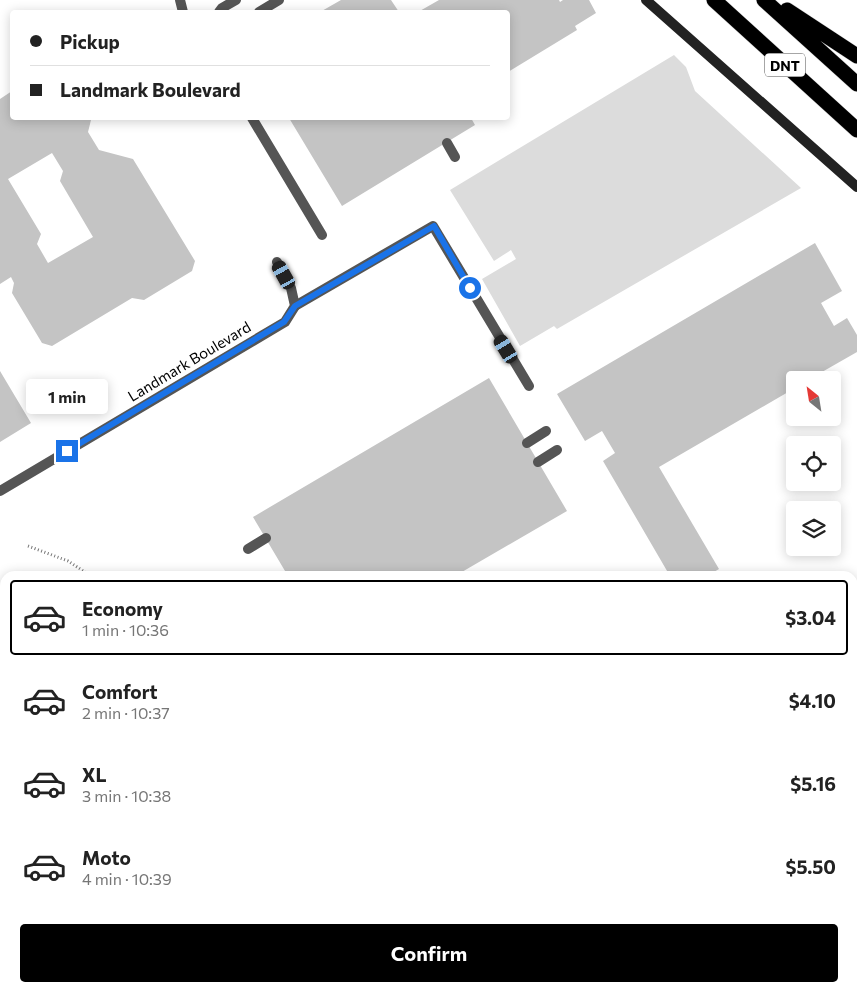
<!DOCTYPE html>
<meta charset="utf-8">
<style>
:root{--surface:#fff;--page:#f6f6f6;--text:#222;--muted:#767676;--line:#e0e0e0;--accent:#000}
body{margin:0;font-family:Commissioner,sans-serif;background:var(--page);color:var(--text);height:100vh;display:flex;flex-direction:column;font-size:19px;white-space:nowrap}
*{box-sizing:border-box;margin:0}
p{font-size:16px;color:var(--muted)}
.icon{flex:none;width:28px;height:28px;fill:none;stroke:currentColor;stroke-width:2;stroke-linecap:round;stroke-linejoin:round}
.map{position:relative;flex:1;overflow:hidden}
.details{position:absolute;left:0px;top:571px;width:858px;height:421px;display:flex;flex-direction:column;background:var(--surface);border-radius:15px 15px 0 0;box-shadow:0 2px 12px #0003}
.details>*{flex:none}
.hud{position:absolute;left:10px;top:10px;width:500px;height:110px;border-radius:5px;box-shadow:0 2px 12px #0003;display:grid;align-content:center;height:110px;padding:0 20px;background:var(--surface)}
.needle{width:32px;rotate:330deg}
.fabs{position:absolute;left:786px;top:371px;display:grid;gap:10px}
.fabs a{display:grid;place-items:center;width:55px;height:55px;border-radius:5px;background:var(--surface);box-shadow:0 2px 12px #0003;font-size:25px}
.end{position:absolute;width:22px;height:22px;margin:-11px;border:6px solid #1a73e8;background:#fff;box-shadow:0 0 0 2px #fff}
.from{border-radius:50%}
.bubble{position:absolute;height:35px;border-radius:5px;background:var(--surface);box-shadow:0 2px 12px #0003;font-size:16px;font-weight:700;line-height:35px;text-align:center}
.car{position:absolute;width:15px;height:30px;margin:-15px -8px;border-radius:6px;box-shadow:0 0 4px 1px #0007;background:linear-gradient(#222 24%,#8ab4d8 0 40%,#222 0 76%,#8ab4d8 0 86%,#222 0)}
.hud b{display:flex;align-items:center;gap:18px;height:48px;font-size:19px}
.hud b+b{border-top:1px solid var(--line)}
.hud i{width:12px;height:12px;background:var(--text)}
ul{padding:9px 0 0;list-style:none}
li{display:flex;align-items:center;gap:15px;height:75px;margin:0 10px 8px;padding:0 10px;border:2px solid transparent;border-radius:5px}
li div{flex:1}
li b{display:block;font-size:19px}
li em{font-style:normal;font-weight:700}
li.on{border-color:var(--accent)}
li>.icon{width:45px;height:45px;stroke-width:1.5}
.primary-button{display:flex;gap:10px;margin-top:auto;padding:10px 20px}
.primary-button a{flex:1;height:58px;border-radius:5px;background:var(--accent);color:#fff;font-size:20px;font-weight:700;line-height:58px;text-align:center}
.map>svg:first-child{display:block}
.green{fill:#dcdcdc}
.building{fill:#c4c4c4;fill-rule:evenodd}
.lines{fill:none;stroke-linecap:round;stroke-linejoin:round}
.highway-casing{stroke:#dbdbdb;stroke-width:16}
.path{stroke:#777;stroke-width:3;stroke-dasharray:1 2.5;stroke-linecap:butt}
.lane{stroke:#555;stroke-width:10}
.street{stroke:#555;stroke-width:10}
.secondary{stroke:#222;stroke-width:10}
.highway{stroke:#000;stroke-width:15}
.rail-casing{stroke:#000;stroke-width:5.5}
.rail{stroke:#fff;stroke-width:4;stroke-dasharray:11;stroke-linecap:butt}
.route{stroke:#1a73e8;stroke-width:6}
.labels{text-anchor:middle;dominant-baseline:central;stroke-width:4;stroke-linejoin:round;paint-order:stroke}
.shield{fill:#fff;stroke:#4c4c4c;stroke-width:1}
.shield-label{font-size:14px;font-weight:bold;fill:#000}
.street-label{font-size:15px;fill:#000;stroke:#fff}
</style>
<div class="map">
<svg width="857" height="992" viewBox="0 0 857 992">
<rect width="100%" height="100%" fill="#fff"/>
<!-- green -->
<path class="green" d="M 674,55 L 686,67 L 695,91 L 801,188 L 557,329 L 554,326 L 520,346 L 482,279 L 516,259 L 511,250 L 494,261 L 450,190 Z"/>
<!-- building -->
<path class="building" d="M 341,0 L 391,0 L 399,12 L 320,12 Z
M 439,0 L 559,0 L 560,2 L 563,0 L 589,0 L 596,13 L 575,26 L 577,30 L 508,72 L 508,12 L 418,12 Z
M 12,91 L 12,118 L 90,118 L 91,120 L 88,132 L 99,150 L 133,159 L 195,261 L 192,271 L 144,300 L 132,298 L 52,346 L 42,343 L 12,293 L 14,283 L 11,277 L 0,284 L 0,99 ZM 52,153 L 63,171 L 60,181 L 93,237 L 48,263 L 37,244 L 41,234 L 8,179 Z
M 289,118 L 471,118 L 475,125 L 342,206 Z
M 815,243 L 842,291 L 821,303 L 834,326 L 847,318 L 857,335 L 857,352 L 808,380 L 795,380 L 795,388 L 659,467 L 719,569 L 707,576 L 670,576 L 603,461 L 615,453 L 602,431 L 585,441 L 557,394 Z
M 0,371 L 31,423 L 0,442 Z
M 489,378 L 567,511 L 455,576 L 288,576 L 253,517 Z
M 857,753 L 857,778 L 852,770 L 852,755 Z
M 852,835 L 857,842 L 857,992 L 536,992 L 531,988 L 852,988 Z"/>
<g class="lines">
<!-- highway casing -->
<g class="highway-casing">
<path id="highway" d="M 714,0 L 857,130
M 764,0 L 857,84
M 787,10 L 857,56"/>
</g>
<!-- path -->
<path class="path" d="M 28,546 L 68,561 L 91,576"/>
<!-- lane -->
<path class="lane" d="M 180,0 L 183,12
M 219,12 L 222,8 L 236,0
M 259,12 L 279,0
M 252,118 L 322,235
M 447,143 L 455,157
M 295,306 L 433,226 L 529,386
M 527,443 L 546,431
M 538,462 L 557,450
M 248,549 L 266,538
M 852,703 L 857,701
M 0,858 L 5,863
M 128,988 L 130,992
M 507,988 L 512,992"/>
<!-- street -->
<path class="street" d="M 0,491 L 285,322 L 295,306 L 291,288 L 277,262"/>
<!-- secondary -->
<path class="secondary" d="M 646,0 L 857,187
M 0,754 L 5,759
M 0,798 L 5,803
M 202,988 L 206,992
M 247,988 L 252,992"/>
<!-- highway -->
<use href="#highway" class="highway"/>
<!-- rail casing -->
<g class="rail-casing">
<path id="rail" d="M 0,665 L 5,670
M 0,681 L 5,686
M 0,696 L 5,701
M 0,711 L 5,715
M 309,988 L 314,992"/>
</g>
<!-- rail -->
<use href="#rail" class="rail"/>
</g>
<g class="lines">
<!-- route -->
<path class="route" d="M 67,451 L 284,322 L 295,306 L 434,226 L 470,288"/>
</g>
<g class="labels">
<!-- shield labels -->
<rect class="shield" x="765" y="53.5" width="40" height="23" rx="4"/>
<g class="shield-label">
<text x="785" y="65">DNT</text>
</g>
<!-- street labels -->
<g class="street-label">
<text transform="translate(189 361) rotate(-31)">Landmark Boulevard</text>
</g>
</g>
</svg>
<div class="fabs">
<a><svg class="needle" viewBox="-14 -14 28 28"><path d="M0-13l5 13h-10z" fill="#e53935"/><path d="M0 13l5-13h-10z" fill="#767676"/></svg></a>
<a><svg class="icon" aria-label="locate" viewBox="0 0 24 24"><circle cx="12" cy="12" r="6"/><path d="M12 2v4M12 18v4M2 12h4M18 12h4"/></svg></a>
<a><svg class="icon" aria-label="layers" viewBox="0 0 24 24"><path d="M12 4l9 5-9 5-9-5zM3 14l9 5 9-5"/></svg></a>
</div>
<i class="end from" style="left:470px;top:288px"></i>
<i class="end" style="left:67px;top:451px"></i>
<div class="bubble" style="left:26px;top:379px;width:82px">1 min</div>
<i class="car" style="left:284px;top:275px;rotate:331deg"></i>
<i class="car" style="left:506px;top:349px;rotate:329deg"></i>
<div class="hud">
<b><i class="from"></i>Pickup</b>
<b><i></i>Landmark Boulevard</b>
</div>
<section class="details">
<ul>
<li class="on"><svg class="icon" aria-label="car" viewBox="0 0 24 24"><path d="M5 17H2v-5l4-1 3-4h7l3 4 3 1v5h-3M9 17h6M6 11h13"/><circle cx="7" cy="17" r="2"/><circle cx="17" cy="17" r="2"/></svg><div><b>Economy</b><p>1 min · 10:36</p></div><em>$3.04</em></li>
<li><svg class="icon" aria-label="car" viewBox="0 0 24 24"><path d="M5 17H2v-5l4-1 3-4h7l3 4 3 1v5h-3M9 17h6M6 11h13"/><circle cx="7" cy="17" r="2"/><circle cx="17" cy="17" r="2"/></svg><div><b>Comfort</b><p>2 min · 10:37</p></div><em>$4.10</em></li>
<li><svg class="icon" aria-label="car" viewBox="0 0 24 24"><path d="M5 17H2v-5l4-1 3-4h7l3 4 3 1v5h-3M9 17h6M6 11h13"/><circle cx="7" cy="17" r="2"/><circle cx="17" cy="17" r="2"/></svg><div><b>XL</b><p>3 min · 10:38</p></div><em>$5.16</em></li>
<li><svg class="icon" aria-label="car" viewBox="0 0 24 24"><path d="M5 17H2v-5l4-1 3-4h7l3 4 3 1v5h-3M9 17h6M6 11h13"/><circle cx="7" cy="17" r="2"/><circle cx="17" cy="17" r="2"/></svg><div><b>Moto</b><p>4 min · 10:39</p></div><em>$5.50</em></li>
</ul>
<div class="primary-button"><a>Confirm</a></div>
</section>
</div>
